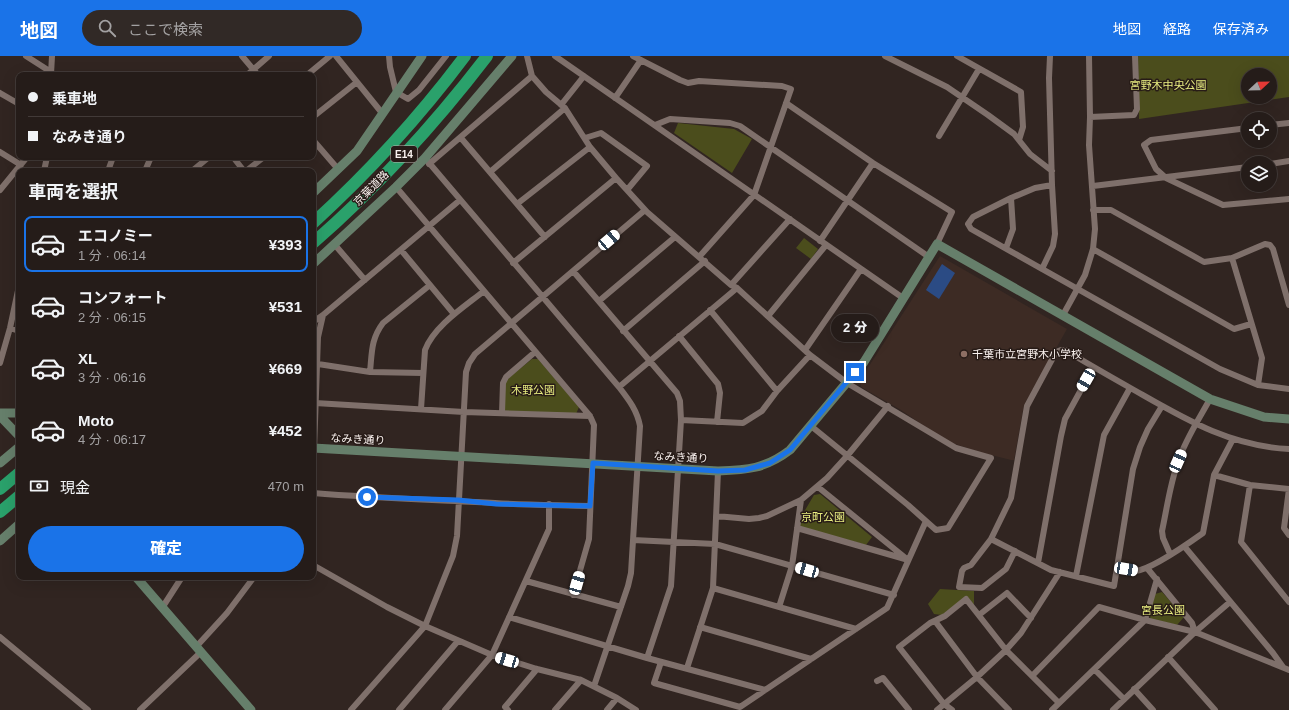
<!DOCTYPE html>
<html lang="ja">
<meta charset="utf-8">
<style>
:root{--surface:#251c19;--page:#312926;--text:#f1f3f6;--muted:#a3a1a2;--line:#423a38;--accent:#1a73e8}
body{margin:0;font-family:Helvetica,"Noto Sans JP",sans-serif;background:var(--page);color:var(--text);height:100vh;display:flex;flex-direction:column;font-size:15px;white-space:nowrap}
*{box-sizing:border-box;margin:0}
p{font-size:13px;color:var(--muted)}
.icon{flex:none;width:22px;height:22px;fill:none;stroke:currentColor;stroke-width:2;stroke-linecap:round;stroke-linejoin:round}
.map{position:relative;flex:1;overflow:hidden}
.sheet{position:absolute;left:16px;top:112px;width:300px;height:412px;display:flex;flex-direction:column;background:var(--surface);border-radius:8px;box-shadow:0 4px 16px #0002,0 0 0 1px var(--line)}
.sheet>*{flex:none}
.guide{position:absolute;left:16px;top:16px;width:300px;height:88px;border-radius:8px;box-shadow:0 4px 16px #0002,0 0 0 1px var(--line);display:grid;align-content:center;height:88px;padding:0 12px;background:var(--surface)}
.needle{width:26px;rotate:68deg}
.tools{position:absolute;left:1241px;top:12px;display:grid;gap:8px}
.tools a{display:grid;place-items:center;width:36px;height:36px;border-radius:50%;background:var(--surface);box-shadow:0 4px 16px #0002,0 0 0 1px var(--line);font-size:20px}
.end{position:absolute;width:18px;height:18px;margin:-9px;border:5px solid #1a73e8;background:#fff;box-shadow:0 0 0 2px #fff}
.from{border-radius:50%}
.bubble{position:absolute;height:28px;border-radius:14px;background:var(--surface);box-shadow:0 4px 16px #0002,0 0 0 1px var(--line);font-size:13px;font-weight:800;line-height:28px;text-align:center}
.car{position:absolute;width:12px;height:24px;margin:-12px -6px;border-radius:5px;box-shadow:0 0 3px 1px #0007;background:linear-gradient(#fff 24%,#345 0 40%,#fff 0 76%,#345 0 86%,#fff 0)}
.guide b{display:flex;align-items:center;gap:14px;height:38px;font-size:15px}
.guide b+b{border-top:1px solid var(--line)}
.guide i{width:10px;height:10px;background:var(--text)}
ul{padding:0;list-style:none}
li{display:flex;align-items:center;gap:12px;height:56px;margin:0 8px 6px;padding:0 4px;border:2px solid transparent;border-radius:8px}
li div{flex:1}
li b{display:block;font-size:15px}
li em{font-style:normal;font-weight:800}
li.active{border-color:var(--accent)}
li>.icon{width:36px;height:36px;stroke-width:1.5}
h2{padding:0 12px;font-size:18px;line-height:48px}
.pay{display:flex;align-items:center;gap:10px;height:44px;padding:0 12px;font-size:15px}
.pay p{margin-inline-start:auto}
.primary-button{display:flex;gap:8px;margin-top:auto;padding:8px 12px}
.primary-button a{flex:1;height:46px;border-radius:24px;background:var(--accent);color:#fff;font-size:16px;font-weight:800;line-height:46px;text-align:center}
header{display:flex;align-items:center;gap:24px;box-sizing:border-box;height:56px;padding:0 20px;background:var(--accent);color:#fff}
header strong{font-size:19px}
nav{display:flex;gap:22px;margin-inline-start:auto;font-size:14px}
.search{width:280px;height:36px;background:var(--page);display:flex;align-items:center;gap:10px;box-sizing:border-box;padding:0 14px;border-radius:22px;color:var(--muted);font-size:15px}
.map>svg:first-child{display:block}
.built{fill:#3d2b24}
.green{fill:#4b4d1c;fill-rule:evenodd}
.water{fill:#2b4b84}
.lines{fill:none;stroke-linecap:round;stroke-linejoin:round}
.street{stroke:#7f706b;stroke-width:6}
.secondary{stroke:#667f6b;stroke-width:9}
.highway{stroke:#2aa16b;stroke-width:12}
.route{stroke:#1a73e8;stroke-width:5}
.education-dot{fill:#8d6e63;stroke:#271b17;stroke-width:1.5}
.labels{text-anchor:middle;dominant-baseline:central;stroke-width:3;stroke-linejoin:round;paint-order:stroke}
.shield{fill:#271b17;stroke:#bbb2af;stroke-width:1}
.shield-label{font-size:10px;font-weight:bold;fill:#fbf3f0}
.park-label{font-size:11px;fill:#e8ed80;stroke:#271b17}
.street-label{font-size:11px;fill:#fbf3f0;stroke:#271b17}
.poi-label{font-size:11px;fill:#fbf3f0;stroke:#271b17;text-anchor:start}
</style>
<header>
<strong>地図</strong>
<div class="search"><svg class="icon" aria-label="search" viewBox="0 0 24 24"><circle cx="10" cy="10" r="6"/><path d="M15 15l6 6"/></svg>ここで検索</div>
<nav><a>地図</a><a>経路</a><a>保存済み</a></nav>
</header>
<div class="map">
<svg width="1289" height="654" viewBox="0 0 1289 654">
<rect width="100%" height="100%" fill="#312521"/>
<!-- built -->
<path class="built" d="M 940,200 L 1067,273 L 1024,349 L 1014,404 L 1011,404 L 979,396 L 946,385 L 901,354 L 861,331 L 860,324 Z"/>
<!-- green -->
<path class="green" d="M 1138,0 L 1289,0 L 1289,41 L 1139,63 ZM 1248,19 L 1270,19 L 1270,41 L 1248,41 Z
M 678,67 L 734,73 L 752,83 L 732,117 L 674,77 Z
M 804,182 L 818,193 L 811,203 L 796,192 Z
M 532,303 L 538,303 L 579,351 L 576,358 L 506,356 L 504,352 L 505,325 Z
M 820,438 L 872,481 L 866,489 L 800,471 L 798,466 L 814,439 Z
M 940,533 L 974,535 L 974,549 L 967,540 L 942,559 L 934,558 L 928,548 Z
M 1162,536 L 1184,561 L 1177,569 L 1151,563 L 1149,559 L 1155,538 Z"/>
<!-- water -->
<path class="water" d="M 942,208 L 955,217 L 939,243 L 926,234 Z"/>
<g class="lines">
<!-- street -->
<path class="street" d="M 26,0 L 51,16
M 242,0 L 258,19
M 336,0 L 382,57
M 389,0 L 390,11 L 396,36 L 408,43 L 419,34 L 446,0
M 527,0 L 532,20 L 546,36 L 565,52 L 590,91 L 616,122 L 647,156 L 731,229 L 737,232 L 810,299 L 847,327 L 956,392 L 991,402 L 948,472 L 936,474 L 908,449 L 811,370
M 555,0 L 903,242
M 633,0 L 680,24 L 688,27 L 699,25 L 782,30 L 791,33 L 754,139 L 699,201
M 885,0 L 947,31 L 988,59 L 1014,78 L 1030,98 L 1052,115
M 957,0 L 1021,36 L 1023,71 L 1019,84
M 51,18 L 52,0
M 133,19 L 135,19
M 247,19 L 269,0
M 307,19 L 330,0
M 0,37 L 19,48
M 615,42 L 641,4
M 786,47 L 873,107 L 952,156 L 937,188
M 561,49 L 584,20
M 313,61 L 357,26
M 1090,61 L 1134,59 L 1137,53 L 1135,0
M 655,69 L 670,63 L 730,67 L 740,70 L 929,201
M 1270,69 L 1289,67
M 1248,72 L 1151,84 L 1144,89 L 1156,113 L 1166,122 L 1223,149 L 1289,143
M 939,80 L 979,13
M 461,82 L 545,181
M 585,82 L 601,77 L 647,110 L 627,134
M 313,84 L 338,113
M 0,96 L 21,109
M 233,101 L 244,115
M 425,102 L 619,331 C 629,344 637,354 640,370 L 631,517 L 628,530 L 594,630
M 429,108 L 532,20
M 1270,108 L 1289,105
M 44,115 L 47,101
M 108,115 L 113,101
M 145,115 L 151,101
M 192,115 L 209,101
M 246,115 L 264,101
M 490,116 L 565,52
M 1052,129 L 1035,132 L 1011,142 L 973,161 L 968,168 L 971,173 L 1220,313 L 1258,329 L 1289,333
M 1093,130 L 1248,111
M 396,131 L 590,360 L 594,369 L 589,483 L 573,539
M 0,134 L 27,101
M 517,148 L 590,91
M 1093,154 L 1111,154 L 1204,206 L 1232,202 L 1265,188 L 1270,189 L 1273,193 L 1289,249
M 820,185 L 873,107
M 335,189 L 365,224
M 1006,192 L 1013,173 L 1011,142
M 1093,193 L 1234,273 L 1251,268
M 401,194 L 454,258
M 1232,202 L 1262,302 L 1258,329
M 513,207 L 616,122
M 1042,213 L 1053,190 L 1055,178 L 1052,129 L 1049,22 L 1050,0
M 573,215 L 677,337 L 680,345 L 681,364 L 671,530 L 647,602
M 731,229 L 790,163
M 599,245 L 675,181
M 710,254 L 777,335
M 1063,259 L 1085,219 L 1093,193 L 1095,173 L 1089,89 L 1090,61 L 1089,0
M 768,260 L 826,189
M 313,266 L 323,259 L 460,144
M 10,272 L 19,275
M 623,275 L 705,205
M 679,280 L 718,328 L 720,337 L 717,366
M 805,294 L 861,213
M 0,307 L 10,272 L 19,230
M 318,308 L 370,316 L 423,317
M 370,316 C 372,296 371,283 383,267 L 430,229
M 619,331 L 737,232
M 315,347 L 464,356 L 590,360
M 421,353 L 425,294 C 434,270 464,251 484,235
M 502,357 L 503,327 L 506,321 L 535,296
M 681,364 L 743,367 L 762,355 L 777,335 L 810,299
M 1214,419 L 1250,429 L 1289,433
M 313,423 L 318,281 L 323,259
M 1250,429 L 1241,486 L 1289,546
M 818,431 L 908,504
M 1289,433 L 1284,472 L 1289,479
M 313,437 C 374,442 435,444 495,447 C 527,449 558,449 590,450
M 716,460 L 749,463 L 759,462 L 767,460 L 801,444 L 827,422 L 847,400 L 888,350
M 797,472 L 905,503
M 991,483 L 1051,514 L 1114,530 L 1133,413 L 1140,391 L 1148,373 L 1162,350
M 633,484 L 715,488 L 894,539
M 1184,490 L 1273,597 L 1283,611
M 1015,495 L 1006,513 L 982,532 L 959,531 L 962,515 L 964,512 L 971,509 L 991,483 L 1011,442 L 1027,350 L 1056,296 L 1061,294 L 1065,294 C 1088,308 1111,321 1134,334 C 1185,363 1229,390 1289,393
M 1170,498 L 1163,482 L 1162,475 C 1167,452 1170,428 1178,406 C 1185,384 1199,363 1210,343
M 1038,507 L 1061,380 L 1065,363 L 1093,312
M 313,509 L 387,551 L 425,570 L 492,599 L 537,613 L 581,624 L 617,642 L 636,654
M 1117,512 C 1123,513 1130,515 1135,515 C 1151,514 1189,487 1203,477 L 1214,419 L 1233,383
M 1147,512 L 1192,567 L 1195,576
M 1076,520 L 1104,379 L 1130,332
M 526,525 L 621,551
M 713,532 L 856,573
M 779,551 L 792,510 L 801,444
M 162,552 L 182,521
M 979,559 L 1007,537 L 1031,562
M 509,561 L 647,602 L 765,634
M 935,565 L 977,621 L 1009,654
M 700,571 L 811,603
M 0,581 L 88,654
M 196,591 L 227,557 L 254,521
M 1168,601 L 1215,654
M 661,606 L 654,627 L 740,651 L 887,552 L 926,465
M 687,612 L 713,532 L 718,415
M 1095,614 L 1124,643
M 1032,620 L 1099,551 L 1145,564 L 1195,576 L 1289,614
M 877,625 L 883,622 L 909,654
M 1134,633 L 1153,654
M 140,654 L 201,596
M 351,654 L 425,570 L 453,500 L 457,480 L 466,316 L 469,307 L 475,298 L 645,154
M 399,654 L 458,585
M 445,654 L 492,599 L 549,473 L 549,448
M 508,654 L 505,651 L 537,613
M 555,654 L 581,624
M 607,654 L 617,642
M 937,654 L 977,621 L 1006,594 L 1021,577 L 1060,516
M 952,654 L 944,648 L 899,591 L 930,567 L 945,560 L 966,543 L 1006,594 L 1059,647
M 1052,654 L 1145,564 L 1157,523
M 1113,654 L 1195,576 L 1230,546"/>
<!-- secondary -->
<path class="secondary" d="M 313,137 L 357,95 L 422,0
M 313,208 L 396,131 L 425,102 L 512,0
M 0,357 L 19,357
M 0,360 L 19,380
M 313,392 L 718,415 C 747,414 765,413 790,394 L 864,306 L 937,188 L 1210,343 L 1264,361 L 1289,363
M 0,407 L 19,391
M 0,485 L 19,468
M 136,521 L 251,654"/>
<!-- highway -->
<path class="highway" d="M 313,167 C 369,116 420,60 465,0
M 313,187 C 377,131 435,68 487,0
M 0,433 L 19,417
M 0,456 L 19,440"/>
</g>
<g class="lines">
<!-- route -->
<path class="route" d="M 367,441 L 458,444 L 496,448 L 590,450 L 593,407 L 718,415 L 745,414 L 770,407 L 790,394 L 855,316"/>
</g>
<!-- markers -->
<circle class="education-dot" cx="964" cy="298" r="4"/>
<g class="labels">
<!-- shield labels -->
<rect class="shield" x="391" y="90" width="26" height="16" rx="3"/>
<g class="shield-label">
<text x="404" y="98">E14</text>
</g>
<!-- park labels -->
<g class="park-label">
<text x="1168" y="29">宮野木中央公園</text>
<text x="533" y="334">木野公園</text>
<text x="823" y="461">京町公園</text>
<text x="1163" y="554">宮長公園</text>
</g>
<!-- street labels -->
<g class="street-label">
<text transform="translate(371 132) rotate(-45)">京葉道路</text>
<text transform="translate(358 383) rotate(3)">なみき通り</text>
<text transform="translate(681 401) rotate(3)">なみき通り</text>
</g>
<!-- poi labels -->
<g class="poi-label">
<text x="972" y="298">千葉市立宮野木小学校</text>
</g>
</g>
</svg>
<div class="tools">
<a><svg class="needle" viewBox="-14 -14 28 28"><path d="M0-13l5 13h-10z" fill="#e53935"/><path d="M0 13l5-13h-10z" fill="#a3a1a2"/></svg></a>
<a><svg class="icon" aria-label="locate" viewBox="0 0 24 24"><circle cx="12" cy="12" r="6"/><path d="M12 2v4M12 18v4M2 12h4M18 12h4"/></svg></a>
<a><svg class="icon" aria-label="layers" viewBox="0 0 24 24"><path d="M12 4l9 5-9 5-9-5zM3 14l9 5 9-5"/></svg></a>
</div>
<i class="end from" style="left:367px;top:441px"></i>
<i class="end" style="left:855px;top:316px"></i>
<div class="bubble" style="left:831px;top:258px;width:48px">2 分</div>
<i class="car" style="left:609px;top:184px;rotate:49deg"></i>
<i class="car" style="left:1086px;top:324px;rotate:210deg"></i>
<i class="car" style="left:1178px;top:405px;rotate:24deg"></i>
<i class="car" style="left:1126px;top:513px;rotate:100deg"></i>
<i class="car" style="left:807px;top:514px;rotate:286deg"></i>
<i class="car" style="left:577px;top:527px;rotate:16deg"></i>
<i class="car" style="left:507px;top:604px;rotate:287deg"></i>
<div class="guide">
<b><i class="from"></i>乗車地</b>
<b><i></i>なみき通り</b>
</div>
<section class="sheet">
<h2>車両を選択</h2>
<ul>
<li class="active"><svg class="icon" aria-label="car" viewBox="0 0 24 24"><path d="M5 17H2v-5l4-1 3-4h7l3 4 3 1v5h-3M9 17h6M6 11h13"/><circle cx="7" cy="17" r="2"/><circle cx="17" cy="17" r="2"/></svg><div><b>エコノミー</b><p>1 分 · 06:14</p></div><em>¥393</em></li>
<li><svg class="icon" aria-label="car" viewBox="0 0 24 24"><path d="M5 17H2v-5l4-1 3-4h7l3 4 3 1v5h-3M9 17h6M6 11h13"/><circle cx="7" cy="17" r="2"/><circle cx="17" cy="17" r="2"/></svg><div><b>コンフォート</b><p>2 分 · 06:15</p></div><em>¥531</em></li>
<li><svg class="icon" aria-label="car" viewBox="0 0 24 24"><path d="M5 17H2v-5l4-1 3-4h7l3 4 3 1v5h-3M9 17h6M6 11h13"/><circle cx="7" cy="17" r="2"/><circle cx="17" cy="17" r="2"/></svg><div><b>XL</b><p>3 分 · 06:16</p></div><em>¥669</em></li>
<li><svg class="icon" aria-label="car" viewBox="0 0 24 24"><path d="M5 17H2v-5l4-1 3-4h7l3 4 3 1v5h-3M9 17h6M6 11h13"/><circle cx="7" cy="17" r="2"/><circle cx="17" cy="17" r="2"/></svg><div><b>Moto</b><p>4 分 · 06:17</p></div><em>¥452</em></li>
</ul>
<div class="pay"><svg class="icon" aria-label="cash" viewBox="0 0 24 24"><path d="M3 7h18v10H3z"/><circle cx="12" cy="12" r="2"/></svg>現金<p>470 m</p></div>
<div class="primary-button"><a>確定</a></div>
</section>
</div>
